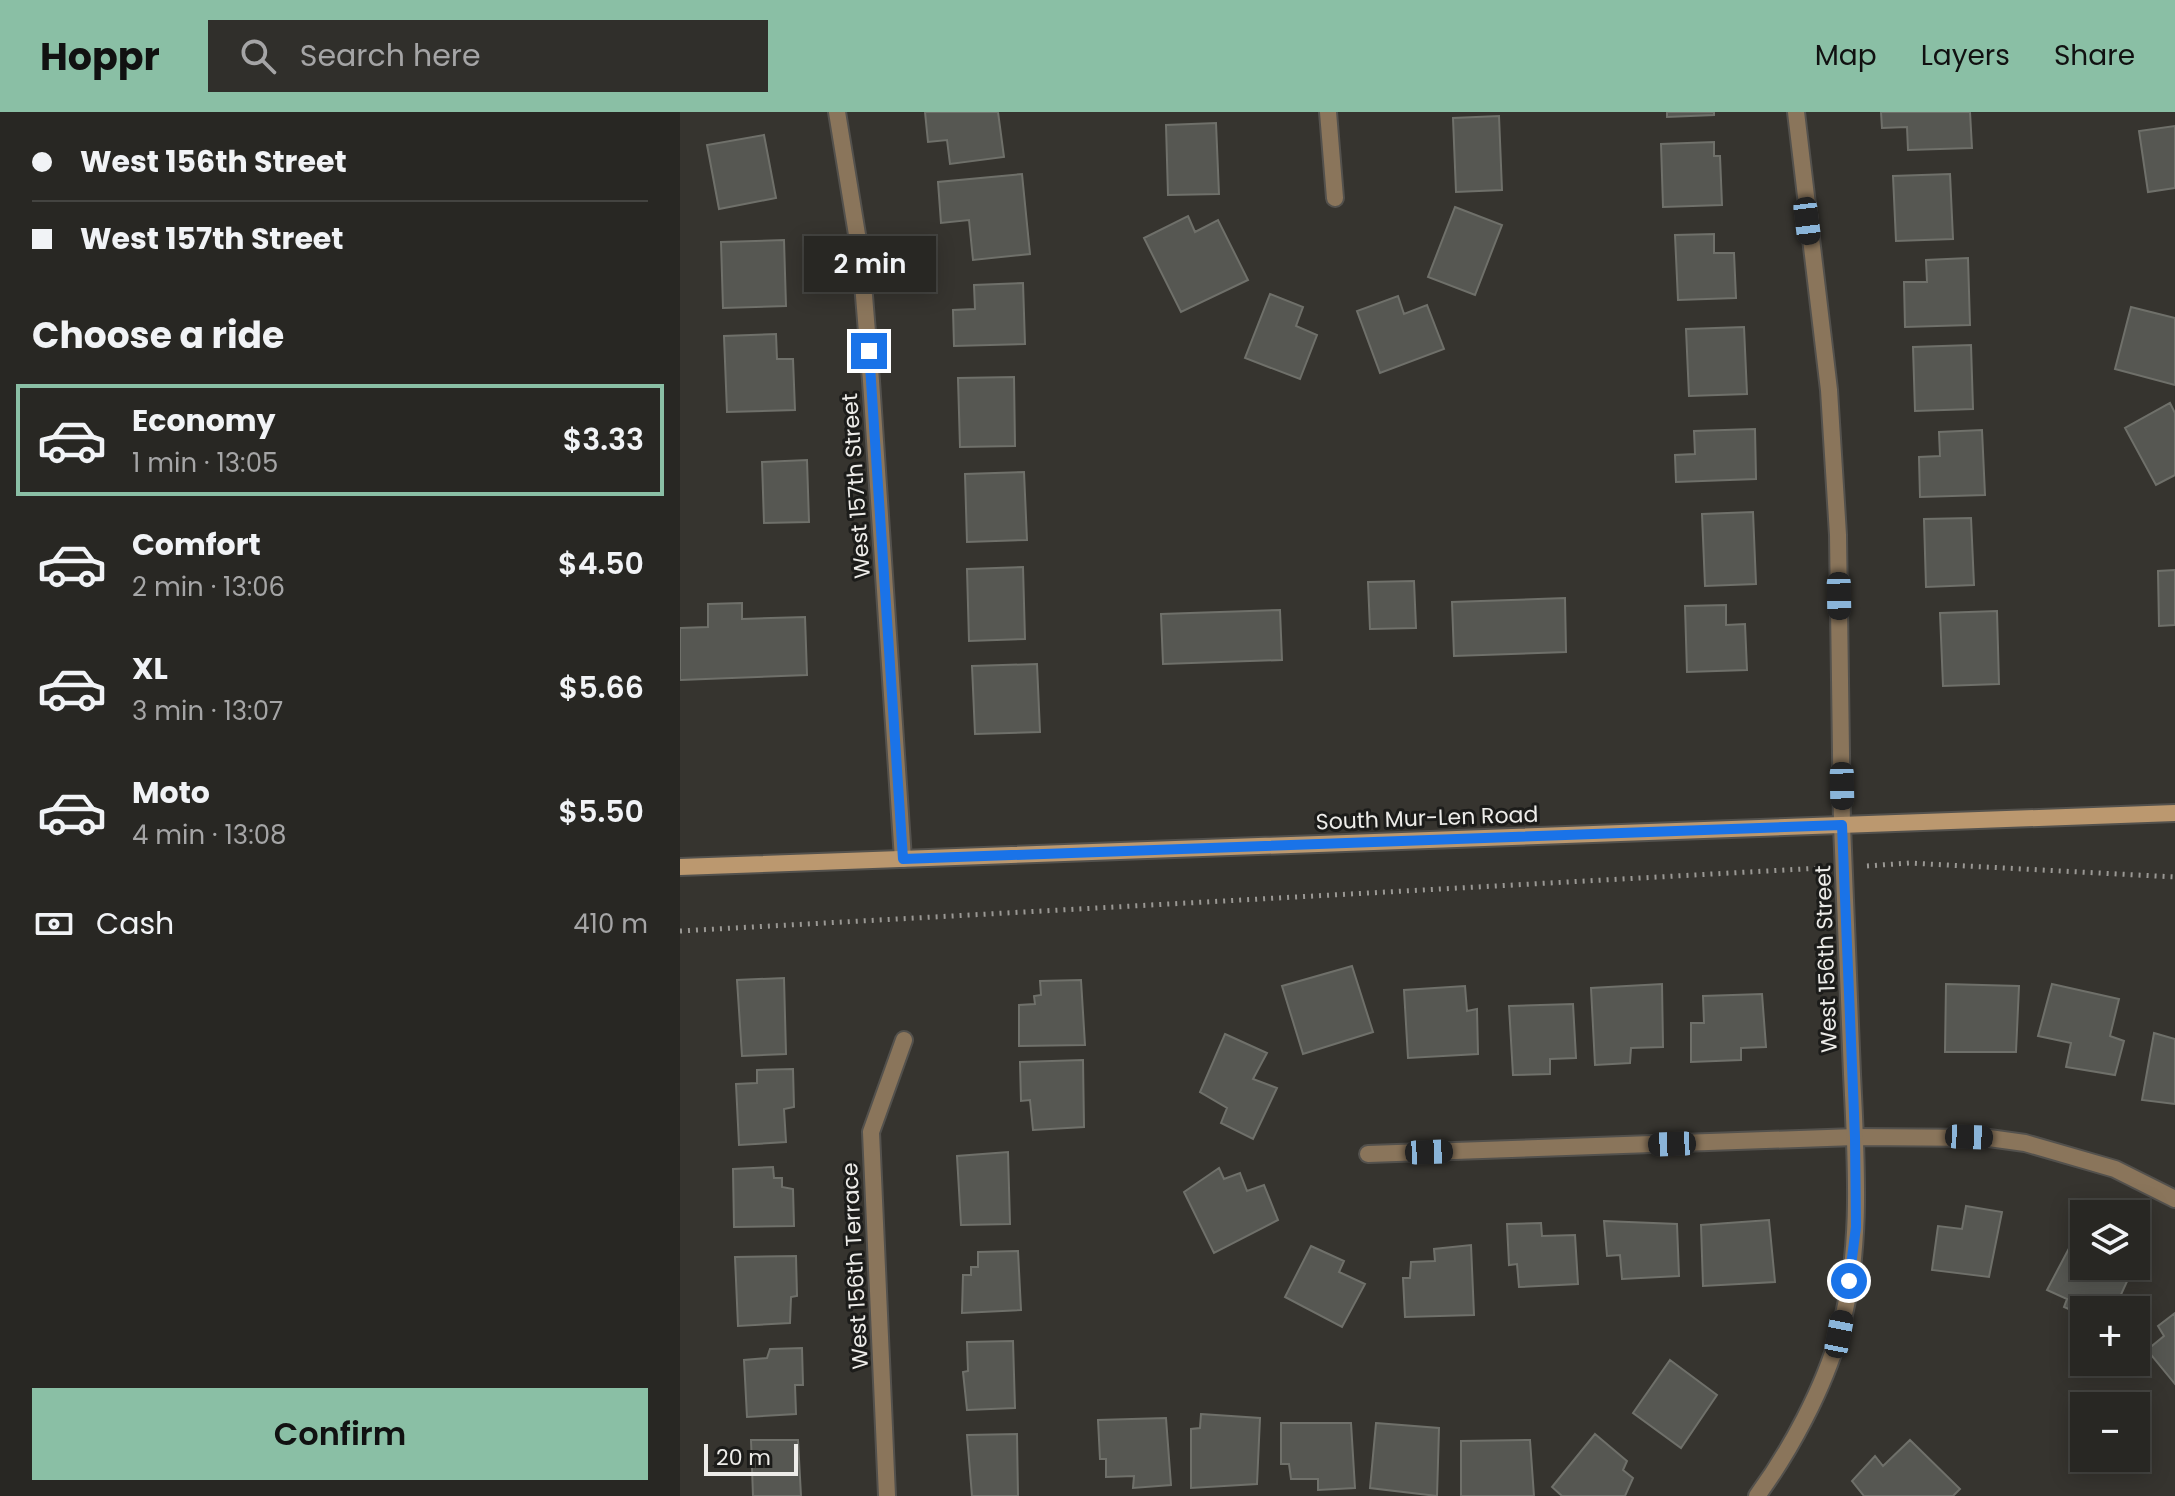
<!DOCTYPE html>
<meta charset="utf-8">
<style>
:root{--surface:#282723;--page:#302f2b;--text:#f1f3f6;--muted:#a5a5a6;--line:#444441;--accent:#8abfa5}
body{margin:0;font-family:Poppins,sans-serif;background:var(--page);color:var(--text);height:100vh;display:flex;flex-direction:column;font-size:30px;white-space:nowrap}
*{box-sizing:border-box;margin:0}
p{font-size:26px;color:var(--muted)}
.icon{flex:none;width:44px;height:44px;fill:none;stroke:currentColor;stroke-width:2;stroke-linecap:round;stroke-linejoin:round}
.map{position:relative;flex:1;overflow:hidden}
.details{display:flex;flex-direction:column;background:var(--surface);width:680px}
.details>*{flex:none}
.top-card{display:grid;align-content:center;height:176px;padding:0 32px;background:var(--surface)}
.buttons{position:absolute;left:1390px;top:1088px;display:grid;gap:16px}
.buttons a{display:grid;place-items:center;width:80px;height:80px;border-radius:0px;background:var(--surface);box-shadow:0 4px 20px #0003,0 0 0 2px var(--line);font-size:40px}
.scale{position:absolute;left:24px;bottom:20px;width:94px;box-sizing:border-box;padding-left:8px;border:4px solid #edece9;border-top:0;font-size:22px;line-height:28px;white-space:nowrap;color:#edece9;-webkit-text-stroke:6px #1c1c1a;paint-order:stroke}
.end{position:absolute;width:36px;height:36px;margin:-18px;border:10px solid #1a73e8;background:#fff;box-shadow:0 0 0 4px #fff}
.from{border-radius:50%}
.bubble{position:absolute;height:56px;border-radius:0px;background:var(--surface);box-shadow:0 4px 20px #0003,0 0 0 2px var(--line);font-size:26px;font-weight:600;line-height:56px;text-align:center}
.car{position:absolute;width:24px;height:48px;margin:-24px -12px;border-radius:10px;box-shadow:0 0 6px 2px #0007;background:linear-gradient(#222 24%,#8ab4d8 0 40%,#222 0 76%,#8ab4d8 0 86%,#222 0)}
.top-card b{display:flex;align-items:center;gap:28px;height:76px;font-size:30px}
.top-card b+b{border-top:2px solid var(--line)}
.top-card i{width:20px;height:20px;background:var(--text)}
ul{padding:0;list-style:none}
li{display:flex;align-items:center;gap:24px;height:112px;margin:0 16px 12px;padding:0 16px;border:4px solid transparent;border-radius:0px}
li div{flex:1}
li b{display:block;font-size:30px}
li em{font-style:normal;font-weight:600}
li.active{border-color:var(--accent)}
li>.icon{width:72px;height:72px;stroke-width:1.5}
h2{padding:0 32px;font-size:36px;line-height:96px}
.pay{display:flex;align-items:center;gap:20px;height:88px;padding:0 32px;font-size:30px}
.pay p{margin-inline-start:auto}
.cta{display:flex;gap:16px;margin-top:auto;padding:16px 32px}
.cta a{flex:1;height:92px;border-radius:0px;background:var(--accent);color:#111;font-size:32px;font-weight:600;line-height:92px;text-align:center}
header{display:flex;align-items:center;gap:48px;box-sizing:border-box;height:112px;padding:0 40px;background:var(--accent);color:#111}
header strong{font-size:38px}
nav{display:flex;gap:44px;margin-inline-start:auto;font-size:28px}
.search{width:560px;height:72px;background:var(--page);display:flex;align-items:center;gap:20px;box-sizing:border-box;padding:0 28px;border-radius:0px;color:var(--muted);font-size:30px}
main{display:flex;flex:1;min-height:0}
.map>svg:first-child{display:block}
.building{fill:#565752;stroke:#6f706a;stroke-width:2}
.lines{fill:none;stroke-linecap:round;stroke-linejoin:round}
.minor-casing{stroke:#53514d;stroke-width:20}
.tertiary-casing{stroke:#53514d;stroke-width:20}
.secondary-casing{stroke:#53514d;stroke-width:20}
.path{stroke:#9a9894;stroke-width:5;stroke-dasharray:2 6;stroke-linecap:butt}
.minor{stroke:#8a755b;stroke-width:16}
.tertiary{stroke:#8a755b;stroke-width:16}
.secondary{stroke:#bb986f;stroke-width:16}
.route{stroke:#1a73e8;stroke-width:10}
.labels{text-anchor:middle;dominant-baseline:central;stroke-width:6;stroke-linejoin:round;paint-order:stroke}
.street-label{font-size:22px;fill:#edece9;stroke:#1c1c1a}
</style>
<header>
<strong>Hoppr</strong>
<div class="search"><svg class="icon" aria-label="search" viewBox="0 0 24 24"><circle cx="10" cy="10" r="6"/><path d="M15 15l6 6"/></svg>Search here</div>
<nav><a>Map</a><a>Layers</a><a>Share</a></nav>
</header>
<main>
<section class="details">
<div class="top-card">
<b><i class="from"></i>West 156th Street</b>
<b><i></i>West 157th Street</b>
</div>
<h2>Choose a ride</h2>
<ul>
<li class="active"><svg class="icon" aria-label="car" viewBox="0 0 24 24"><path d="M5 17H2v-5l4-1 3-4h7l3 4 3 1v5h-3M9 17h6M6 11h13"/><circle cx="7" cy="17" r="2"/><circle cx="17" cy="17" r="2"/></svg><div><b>Economy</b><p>1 min · 13:05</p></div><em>$3.33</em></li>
<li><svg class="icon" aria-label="car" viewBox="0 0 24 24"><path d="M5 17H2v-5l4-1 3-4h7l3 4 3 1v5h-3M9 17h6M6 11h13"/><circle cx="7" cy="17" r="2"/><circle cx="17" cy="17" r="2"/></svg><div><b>Comfort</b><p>2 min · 13:06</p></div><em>$4.50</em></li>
<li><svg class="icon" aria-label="car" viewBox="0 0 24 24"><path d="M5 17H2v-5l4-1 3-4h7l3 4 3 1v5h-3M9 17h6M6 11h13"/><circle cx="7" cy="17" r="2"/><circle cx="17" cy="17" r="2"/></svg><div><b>XL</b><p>3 min · 13:07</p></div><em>$5.66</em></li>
<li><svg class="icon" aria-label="car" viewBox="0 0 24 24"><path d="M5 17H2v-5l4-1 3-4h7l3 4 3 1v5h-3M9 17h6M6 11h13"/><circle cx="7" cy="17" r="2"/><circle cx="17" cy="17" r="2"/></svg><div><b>Moto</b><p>4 min · 13:08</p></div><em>$5.50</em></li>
</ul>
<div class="pay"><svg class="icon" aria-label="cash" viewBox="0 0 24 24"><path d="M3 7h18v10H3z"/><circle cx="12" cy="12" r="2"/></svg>Cash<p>410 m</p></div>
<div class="cta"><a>Confirm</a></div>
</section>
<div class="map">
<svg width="1495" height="1384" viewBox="0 0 1495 1384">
<rect width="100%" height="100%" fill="#36342f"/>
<!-- building -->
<path class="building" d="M 245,0 L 318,0 L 324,45 L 270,52 L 267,28 L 248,30 Z
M 987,0 L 1034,0 L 1034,3 L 987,5 Z
M 1201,0 L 1290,0 L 1292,36 L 1228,38 L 1227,15 L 1202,16 Z
M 819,4 L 822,78 L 776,80 L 773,6 Z
M 536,11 L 539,82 L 488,83 L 486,13 Z
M 1495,14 L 1495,76 L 1468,80 L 1459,19 Z
M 84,23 L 96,86 L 39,97 L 27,33 Z
M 1034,30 L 1034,44 L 1040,44 L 1042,93 L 983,95 L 981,32 Z
M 342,62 L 350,142 L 293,148 L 289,108 L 261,111 L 258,70 Z
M 1270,62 L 1273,127 L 1216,129 L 1213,64 Z
M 775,95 L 822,113 L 795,183 L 748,165 Z
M 508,104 L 515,120 L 538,108 L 568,168 L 501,200 L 464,126 Z
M 1034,122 L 1034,141 L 1054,141 L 1056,186 L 998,188 L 995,123 Z
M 104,128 L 106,194 L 43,196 L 41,130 Z
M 1288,146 L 1290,213 L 1225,215 L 1224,170 L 1247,170 L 1246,148 Z
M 343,171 L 345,232 L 274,234 L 273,198 L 295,197 L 294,173 Z
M 590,182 L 623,195 L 616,214 L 637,223 L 620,267 L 565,246 Z
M 718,184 L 724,202 L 747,193 L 764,237 L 700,261 L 677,199 Z
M 1451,195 L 1495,206 L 1495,273 L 1435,257 Z
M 1064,215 L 1067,282 L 1009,284 L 1006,217 Z
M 96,222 L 97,247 L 113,247 L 115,298 L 47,300 L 44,224 Z
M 1291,233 L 1293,297 L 1235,299 L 1233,235 Z
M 334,265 L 335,334 L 280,335 L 278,266 Z
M 1490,291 L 1495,301 L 1495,363 L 1476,373 L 1445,316 Z
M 1075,317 L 1076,367 L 996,370 L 995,343 L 1015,342 L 1014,319 Z
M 1302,318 L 1305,383 L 1240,385 L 1239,345 L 1260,344 L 1259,320 Z
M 127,348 L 129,410 L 84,411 L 82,350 Z
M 344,360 L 347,428 L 287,430 L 285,362 Z
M 1073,400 L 1076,472 L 1025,474 L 1022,402 Z
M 1291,406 L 1294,473 L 1246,475 L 1244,407 Z
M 343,455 L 345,527 L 289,529 L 287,457 Z
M 1495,458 L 1495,513 L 1479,514 L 1478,459 Z
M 734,469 L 736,516 L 690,517 L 688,470 Z
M 885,486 L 886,540 L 774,544 L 772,490 Z
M 62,491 L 62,507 L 125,505 L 127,563 L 0,568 L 0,516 L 28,515 L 28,492 Z
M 1046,493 L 1046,513 L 1065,512 L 1067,558 L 1007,560 L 1005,494 Z
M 600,498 L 602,548 L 483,552 L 481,502 Z
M 1317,499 L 1319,572 L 1263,574 L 1260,501 Z
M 357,552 L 360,620 L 295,622 L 292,554 Z
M 672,854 L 693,920 L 623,942 L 602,874 Z
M 104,866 L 106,942 L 62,944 L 57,868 Z
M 401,868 L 405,933 L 339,934 L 339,893 L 355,892 L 354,884 L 361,883 L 360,869 Z
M 982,872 L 983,935 L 951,936 L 950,951 L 915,953 L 911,876 Z
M 1266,872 L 1339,874 L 1336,940 L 1265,940 Z
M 1372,872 L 1439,887 L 1430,924 L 1444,929 L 1435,963 L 1386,955 L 1391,931 L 1358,924 Z
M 785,874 L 787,899 L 797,897 L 798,942 L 728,946 L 724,878 Z
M 1082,882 L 1086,935 L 1061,936 L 1061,948 L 1011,950 L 1011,911 L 1024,911 L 1023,884 Z
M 893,892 L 896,946 L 870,947 L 870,962 L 833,963 L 829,894 Z
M 1474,921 L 1495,927 L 1495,992 L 1462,988 Z
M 545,922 L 587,941 L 573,967 L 597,976 L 573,1027 L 541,1011 L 547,996 L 520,980 Z
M 403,948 L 404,1015 L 353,1018 L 350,988 L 341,989 L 340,950 Z
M 113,957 L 114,995 L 104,997 L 106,1030 L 59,1033 L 56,972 L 77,971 L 77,958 Z
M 328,1040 L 330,1112 L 281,1113 L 277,1044 Z
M 93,1055 L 94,1066 L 102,1066 L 102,1075 L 113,1077 L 114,1114 L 54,1115 L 53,1057 Z
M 539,1056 L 544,1067 L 560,1061 L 567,1079 L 584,1073 L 598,1108 L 534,1141 L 504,1080 Z
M 1286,1094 L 1322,1100 L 1309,1165 L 1252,1158 L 1258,1114 L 1282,1117 Z
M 1089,1108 L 1095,1170 L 1023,1174 L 1021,1113 Z
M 924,1109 L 997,1112 L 999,1164 L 942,1167 L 940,1143 L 927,1144 Z
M 861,1111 L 862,1124 L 895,1123 L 898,1172 L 839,1175 L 837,1152 L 829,1153 L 827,1112 Z
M 1396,1123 L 1404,1127 L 1404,1154 L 1454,1154 L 1434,1198 L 1404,1198 L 1404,1204 L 1384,1195 L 1387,1187 L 1367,1178 Z
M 791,1133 L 794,1203 L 725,1205 L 723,1166 L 730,1166 L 731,1150 L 755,1149 L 754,1137 Z
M 631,1134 L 664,1149 L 659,1160 L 685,1172 L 662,1215 L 605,1185 Z
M 338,1139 L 341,1198 L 282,1201 L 283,1163 L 291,1163 L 291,1155 L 298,1155 L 298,1140 Z
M 116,1144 L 117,1184 L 111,1185 L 110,1211 L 58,1214 L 55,1145 Z
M 1495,1201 L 1495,1272 L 1467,1238 L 1484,1224 L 1478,1214 Z
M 333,1229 L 335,1296 L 287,1298 L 283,1260 L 288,1259 L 287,1230 Z
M 122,1236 L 123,1273 L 115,1273 L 116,1302 L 67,1305 L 64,1248 L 87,1246 L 90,1237 Z
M 990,1248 L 1037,1283 L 1001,1336 L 953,1301 Z
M 521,1302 L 580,1306 L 577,1372 L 511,1376 L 511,1317 L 520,1316 Z
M 486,1306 L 491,1373 L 453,1376 L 454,1364 L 426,1365 L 426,1347 L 420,1347 L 418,1308 Z
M 601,1311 L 671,1311 L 675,1376 L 638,1378 L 638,1367 L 611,1367 L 609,1352 L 601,1352 Z
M 696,1311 L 759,1316 L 757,1384 L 690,1376 Z
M 337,1322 L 338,1384 L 292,1384 L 287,1323 Z
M 915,1322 L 947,1349 L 943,1358 L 953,1366 L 945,1384 L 882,1384 L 872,1375 Z
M 71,1328 L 118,1328 L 121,1384 L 73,1384 Z
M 850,1328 L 854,1384 L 781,1384 L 781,1329 Z
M 1230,1328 L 1280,1377 L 1273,1384 L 1184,1384 L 1172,1369 L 1195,1344 L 1203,1354 Z"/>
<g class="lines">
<!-- minor casing -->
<g class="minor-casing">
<path id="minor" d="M 157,0 L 181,147 L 191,269 L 223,747
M 648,0 L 655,86
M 1116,0 L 1149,278 L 1158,423 L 1162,713
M 688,1042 L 1175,1025 L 1309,1026 L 1345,1031 L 1435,1057 L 1495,1087
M 207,1384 L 191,1020 L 224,928"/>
</g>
<!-- tertiary casing -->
<g class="tertiary-casing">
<path id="tertiary" d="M 1077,1384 C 1110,1339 1144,1276 1159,1222 C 1183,1138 1176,1048 1172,962 C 1169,879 1166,796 1162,713"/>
</g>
<!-- secondary casing -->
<g class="secondary-casing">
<path id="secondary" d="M 0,755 L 1495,701"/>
</g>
<!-- path -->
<path class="path" d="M 1187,754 L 1229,751 L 1495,765
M 0,819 L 1141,756"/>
<!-- minor -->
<use href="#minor" class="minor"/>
<!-- tertiary -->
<use href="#tertiary" class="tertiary"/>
<!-- secondary -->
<use href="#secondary" class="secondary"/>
</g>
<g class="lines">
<!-- route -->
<path class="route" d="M 189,239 L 223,747 L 1162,713 L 1175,1025 L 1176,1115 L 1169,1169"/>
</g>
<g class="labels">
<!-- street labels -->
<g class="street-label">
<text transform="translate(176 374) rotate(-94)">West 157th Street</text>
<text transform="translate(747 706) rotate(-2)">South Mur-Len Road</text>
<text transform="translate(1146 847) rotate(-92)">West 156th Street</text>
<text transform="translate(175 1154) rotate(-93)">West 156th Terrace</text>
</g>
</g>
</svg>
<div class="buttons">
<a><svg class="icon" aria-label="layers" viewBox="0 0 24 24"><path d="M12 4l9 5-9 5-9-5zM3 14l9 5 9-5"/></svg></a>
<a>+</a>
<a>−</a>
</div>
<div class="scale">20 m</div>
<i class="end from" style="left:1169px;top:1169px"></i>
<i class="end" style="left:189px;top:239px"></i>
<div class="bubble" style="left:124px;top:124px;width:132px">2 min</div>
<i class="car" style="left:1127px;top:109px;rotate:173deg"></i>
<i class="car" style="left:1159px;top:484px;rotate:179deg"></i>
<i class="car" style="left:1162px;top:674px;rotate:179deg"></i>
<i class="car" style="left:1289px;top:1025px;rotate:92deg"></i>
<i class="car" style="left:992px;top:1032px;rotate:268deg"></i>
<i class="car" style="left:749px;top:1040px;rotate:88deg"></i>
<i class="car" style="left:1159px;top:1222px;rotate:11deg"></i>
</div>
</main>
